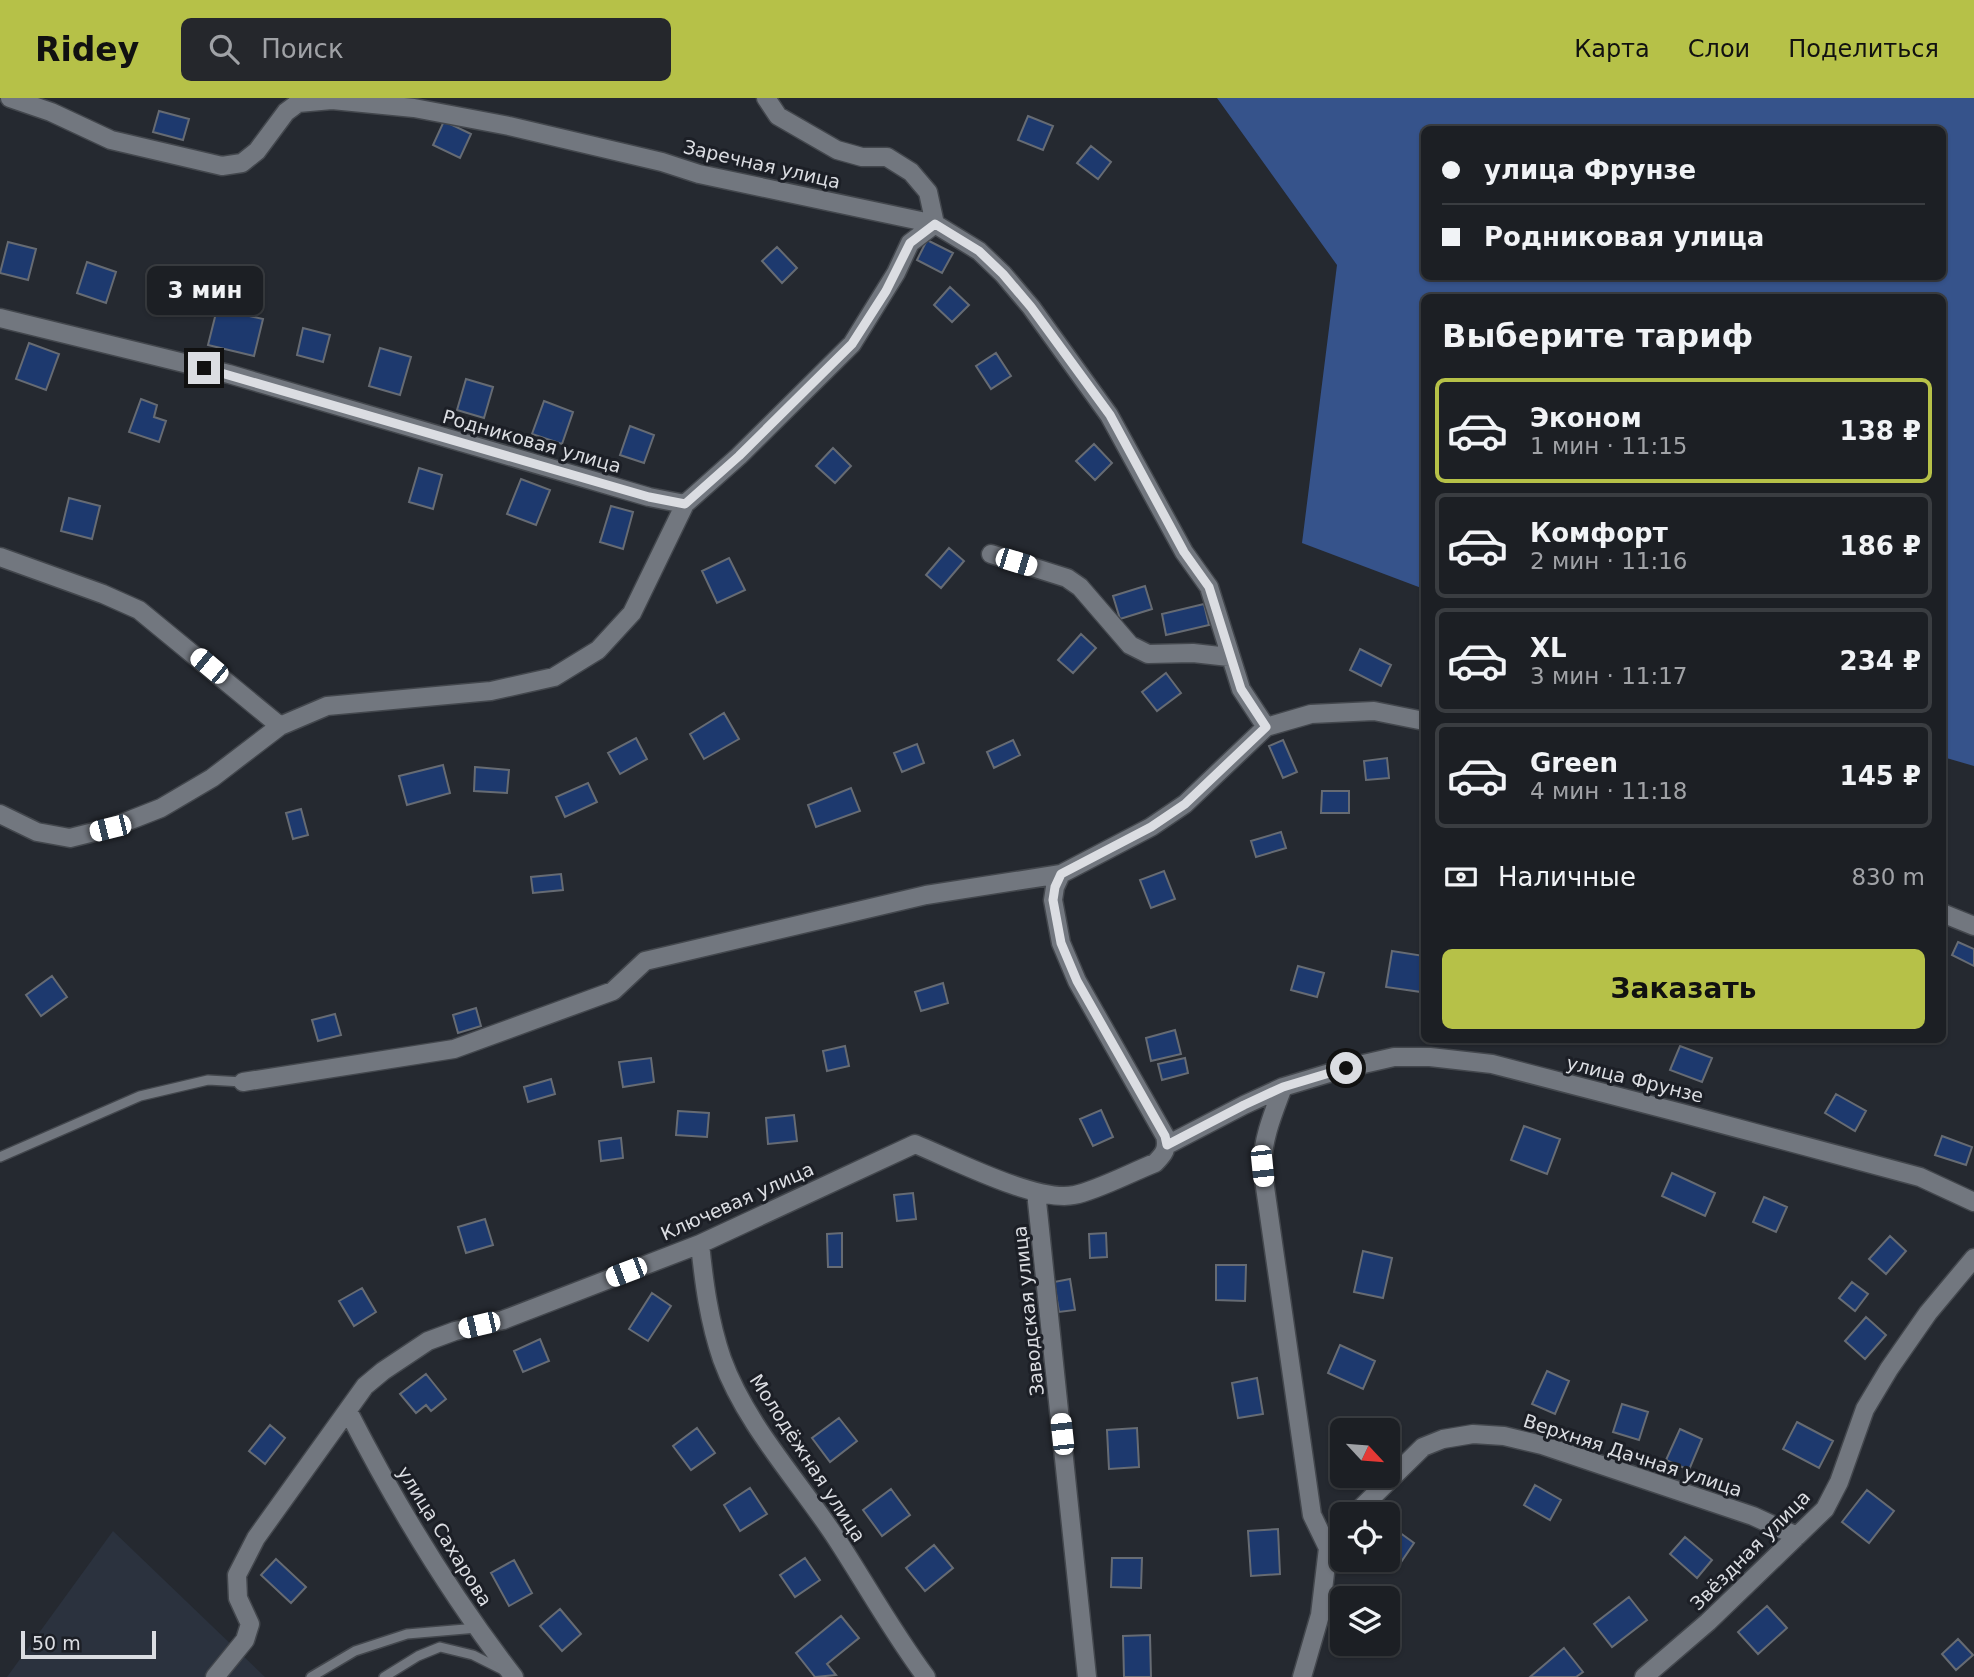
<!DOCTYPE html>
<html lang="ru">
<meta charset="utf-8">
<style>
:root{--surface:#1c1f24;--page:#25272c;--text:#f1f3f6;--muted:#a0a2a6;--line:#3a3d41;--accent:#b6c148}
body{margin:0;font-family:"DejaVu Sans",sans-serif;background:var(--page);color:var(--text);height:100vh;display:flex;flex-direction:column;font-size:26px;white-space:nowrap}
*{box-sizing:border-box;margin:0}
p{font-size:23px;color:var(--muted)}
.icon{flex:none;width:38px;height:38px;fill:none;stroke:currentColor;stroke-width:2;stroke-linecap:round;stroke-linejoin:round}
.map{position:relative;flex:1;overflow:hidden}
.details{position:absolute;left:1421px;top:196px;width:525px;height:749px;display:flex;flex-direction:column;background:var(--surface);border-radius:10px;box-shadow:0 2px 5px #0004,0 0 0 2px var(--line)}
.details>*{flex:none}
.guide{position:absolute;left:1421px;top:28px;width:525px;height:154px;border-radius:10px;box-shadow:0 2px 5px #0004,0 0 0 2px var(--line);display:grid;align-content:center;height:154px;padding:0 21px;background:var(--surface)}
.needle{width:46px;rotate:116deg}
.fabs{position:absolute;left:1330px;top:1320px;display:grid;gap:14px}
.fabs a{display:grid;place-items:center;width:70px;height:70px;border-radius:10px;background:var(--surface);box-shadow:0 2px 5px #0004,0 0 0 2px var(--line);font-size:35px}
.scale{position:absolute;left:21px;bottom:18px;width:135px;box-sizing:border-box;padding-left:7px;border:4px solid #dbdde2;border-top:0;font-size:19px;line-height:24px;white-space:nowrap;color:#dbdde2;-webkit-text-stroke:5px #1c1f26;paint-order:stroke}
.end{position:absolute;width:32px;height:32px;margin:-16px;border:9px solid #dbdde2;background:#111;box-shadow:0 0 0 4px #111}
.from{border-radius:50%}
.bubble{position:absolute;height:49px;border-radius:10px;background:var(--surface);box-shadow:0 2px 5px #0004,0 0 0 2px var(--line);font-size:23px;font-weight:700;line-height:49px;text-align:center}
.car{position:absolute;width:21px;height:42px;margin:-21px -10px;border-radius:9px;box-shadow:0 0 5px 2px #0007;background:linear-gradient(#fff 24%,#345 0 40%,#fff 0 76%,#345 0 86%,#fff 0)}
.guide b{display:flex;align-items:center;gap:24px;height:66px;font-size:26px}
.guide b+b{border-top:2px solid var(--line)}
.guide i{width:18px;height:18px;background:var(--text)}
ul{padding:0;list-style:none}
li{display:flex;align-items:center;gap:21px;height:105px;margin:0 14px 10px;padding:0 7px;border:4px solid var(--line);border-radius:10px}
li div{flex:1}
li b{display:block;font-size:26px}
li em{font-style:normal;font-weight:700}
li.current{border-color:var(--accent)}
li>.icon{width:63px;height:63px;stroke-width:1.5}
h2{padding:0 21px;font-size:32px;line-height:84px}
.pay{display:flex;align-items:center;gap:18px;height:77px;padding:0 21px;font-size:26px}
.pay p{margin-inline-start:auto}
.button{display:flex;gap:14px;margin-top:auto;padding:14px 21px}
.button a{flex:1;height:80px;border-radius:10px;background:var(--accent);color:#111;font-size:28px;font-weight:700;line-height:80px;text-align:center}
header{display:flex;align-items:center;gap:42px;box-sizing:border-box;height:98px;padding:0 35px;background:var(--accent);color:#111}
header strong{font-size:33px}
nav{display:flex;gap:38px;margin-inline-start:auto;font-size:24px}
.search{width:490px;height:63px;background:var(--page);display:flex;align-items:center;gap:18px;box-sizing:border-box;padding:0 24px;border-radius:10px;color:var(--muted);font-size:26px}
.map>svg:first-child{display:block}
.built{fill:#2b323e}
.forest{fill:#36538b;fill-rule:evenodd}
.building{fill:#1d396e;stroke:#666b73;stroke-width:2}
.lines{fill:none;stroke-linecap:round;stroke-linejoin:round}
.lane-casing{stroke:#43474d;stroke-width:12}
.street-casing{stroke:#43474d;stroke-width:21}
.lane{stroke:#72777f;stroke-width:9}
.street{stroke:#72777f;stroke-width:18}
.route{stroke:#dbdde2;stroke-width:9}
.labels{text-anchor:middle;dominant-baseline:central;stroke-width:6;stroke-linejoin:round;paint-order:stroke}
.street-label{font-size:19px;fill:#dbdde2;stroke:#1c1f26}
</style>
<header>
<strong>Ridey</strong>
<div class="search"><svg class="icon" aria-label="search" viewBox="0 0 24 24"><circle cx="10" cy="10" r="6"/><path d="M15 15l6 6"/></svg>Поиск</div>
<nav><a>Карта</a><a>Слои</a><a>Поделиться</a></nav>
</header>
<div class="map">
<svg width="1974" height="1579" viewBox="0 0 1974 1579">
<rect width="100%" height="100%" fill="#252930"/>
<!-- built -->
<path class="built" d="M 113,1433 L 265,1579 L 7,1579 Z"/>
<!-- forest -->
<path class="forest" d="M 1217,0 L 1974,0 L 1974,668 L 1943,659 L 1942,200 L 1424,200 L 1424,491 L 1302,445 L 1337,167 ZM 1424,32 L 1942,32 L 1942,178 L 1424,178 Z"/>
<!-- building -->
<path class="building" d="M 159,13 L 189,21 L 183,42 L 153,34 Z
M 1028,18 L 1053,28 L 1043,52 L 1018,42 Z
M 444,23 L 471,36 L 460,60 L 433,47 Z
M 1091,48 L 1111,64 L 1098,81 L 1077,65 Z
M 927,142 L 953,155 L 942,175 L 917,162 Z
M 8,144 L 36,151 L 28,182 L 0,175 Z
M 777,149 L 797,170 L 782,185 L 762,163 Z
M 87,164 L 116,174 L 106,205 L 77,195 Z
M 950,189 L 969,207 L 952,224 L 934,207 Z
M 217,211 L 263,221 L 254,258 L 208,247 Z
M 303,230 L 330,237 L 323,264 L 297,257 Z
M 29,245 L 59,256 L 46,292 L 16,281 Z
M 380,250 L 411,259 L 400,297 L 369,288 Z
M 996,255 L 1011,278 L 991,291 L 976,268 Z
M 466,281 L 493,289 L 484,320 L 457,312 Z
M 141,301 L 157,307 L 154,319 L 166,323 L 159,344 L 129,334 Z
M 544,303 L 573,314 L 562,346 L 532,336 Z
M 630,328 L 654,337 L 644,365 L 620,357 Z
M 1094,346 L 1112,365 L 1095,382 L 1076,363 Z
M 833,350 L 851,368 L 835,385 L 816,368 Z
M 419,370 L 442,377 L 433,411 L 409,404 Z
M 521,381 L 550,392 L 536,427 L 507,416 Z
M 69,400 L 100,408 L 92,441 L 61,433 Z
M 611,408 L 633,414 L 623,451 L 600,444 Z
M 949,450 L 964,463 L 941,490 L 926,477 Z
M 729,460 L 745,492 L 717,505 L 702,473 Z
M 1145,488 L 1152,511 L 1120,521 L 1113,498 Z
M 1204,506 L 1209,527 L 1166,537 L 1162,516 Z
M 1081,536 L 1096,550 L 1073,575 L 1058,562 Z
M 1360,551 L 1391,567 L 1381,588 L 1350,572 Z
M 1166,575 L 1181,595 L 1157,613 L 1142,594 Z
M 724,615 L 739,641 L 704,661 L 690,636 Z
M 636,640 L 647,661 L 620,676 L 608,655 Z
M 1013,642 L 1020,657 L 994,670 L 987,654 Z
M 1283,642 L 1297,674 L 1283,680 L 1269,648 Z
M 917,646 L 924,665 L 902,674 L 894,655 Z
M 1387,660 L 1389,680 L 1366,682 L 1364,663 Z
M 443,667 L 450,695 L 407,707 L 399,678 Z
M 475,669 L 509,672 L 507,695 L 474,693 Z
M 588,685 L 597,704 L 565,719 L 556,699 Z
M 851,690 L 860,713 L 816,729 L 808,707 Z
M 1322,693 L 1349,693 L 1349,715 L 1321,715 Z
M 301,711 L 308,737 L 293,741 L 286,715 Z
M 1281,734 L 1286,750 L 1256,759 L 1251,743 Z
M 1164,773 L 1175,801 L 1151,810 L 1140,782 Z
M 561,776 L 563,792 L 533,795 L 531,779 Z
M 1958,844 L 1974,851 L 1974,868 L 1952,857 Z
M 1392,853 L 1424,858 L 1421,894 L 1386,889 Z
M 1298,868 L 1324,875 L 1317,899 L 1291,892 Z
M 52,878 L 67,899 L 41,918 L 26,897 Z
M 943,885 L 948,905 L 921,913 L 915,894 Z
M 476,910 L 481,928 L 458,935 L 453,917 Z
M 335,916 L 341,937 L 318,943 L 312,922 Z
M 1175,932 L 1181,956 L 1151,963 L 1146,940 Z
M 845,948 L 849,968 L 827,973 L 823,953 Z
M 1680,948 L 1712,960 L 1702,984 L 1670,972 Z
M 651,960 L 654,984 L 623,989 L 619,964 Z
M 1185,960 L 1188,975 L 1162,982 L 1158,966 Z
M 551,981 L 555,996 L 528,1004 L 524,989 Z
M 1836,996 L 1866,1013 L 1855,1033 L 1825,1015 Z
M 1101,1012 L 1113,1039 L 1093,1048 L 1080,1021 Z
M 678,1013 L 709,1015 L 707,1039 L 676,1037 Z
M 794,1017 L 797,1043 L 768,1046 L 766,1020 Z
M 1524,1028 L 1560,1041 L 1547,1076 L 1511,1062 Z
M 1942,1038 L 1972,1049 L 1966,1067 L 1935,1057 Z
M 621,1040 L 623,1060 L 601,1063 L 599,1043 Z
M 1672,1075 L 1715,1095 L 1705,1118 L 1662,1098 Z
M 913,1095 L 916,1121 L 897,1123 L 894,1097 Z
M 1764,1099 L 1787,1109 L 1776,1134 L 1753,1124 Z
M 485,1121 L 493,1147 L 466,1155 L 458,1129 Z
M 842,1135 L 842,1169 L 828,1169 L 827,1136 Z
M 1106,1135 L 1107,1159 L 1090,1160 L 1089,1136 Z
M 1890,1138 L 1906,1153 L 1886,1176 L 1869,1161 Z
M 1363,1153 L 1392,1160 L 1383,1200 L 1354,1194 Z
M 1216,1167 L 1246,1167 L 1245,1203 L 1216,1202 Z
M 1070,1181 L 1075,1212 L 1059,1214 L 1054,1184 Z
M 1852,1184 L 1868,1196 L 1855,1213 L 1839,1200 Z
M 362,1190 L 376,1214 L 354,1228 L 339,1203 Z
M 652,1195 L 671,1208 L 648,1243 L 629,1231 Z
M 1866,1219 L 1886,1237 L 1865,1261 L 1845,1243 Z
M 540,1241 L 549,1263 L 523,1274 L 514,1253 Z
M 1340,1247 L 1375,1263 L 1363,1291 L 1328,1275 Z
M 1547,1273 L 1569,1283 L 1555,1316 L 1532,1306 Z
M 426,1276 L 446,1301 L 431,1313 L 426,1307 L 416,1315 L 400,1296 Z
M 1257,1280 L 1263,1316 L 1238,1320 L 1232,1285 Z
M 1622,1306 L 1648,1314 L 1639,1342 L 1613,1334 Z
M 839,1320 L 857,1343 L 830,1364 L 812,1340 Z
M 1797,1324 L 1833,1343 L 1819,1370 L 1783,1351 Z
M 270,1327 L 285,1340 L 265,1366 L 249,1353 Z
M 697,1330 L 715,1355 L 691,1372 L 673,1348 Z
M 1137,1330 L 1139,1369 L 1109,1371 L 1107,1332 Z
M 1680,1331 L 1702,1341 L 1689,1372 L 1666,1362 Z
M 1535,1387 L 1561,1402 L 1550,1422 L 1524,1407 Z
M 750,1390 L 767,1416 L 740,1433 L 724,1407 Z
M 891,1391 L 910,1417 L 882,1438 L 863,1412 Z
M 1867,1392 L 1894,1413 L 1869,1445 L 1842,1424 Z
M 1392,1429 L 1414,1445 L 1397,1470 L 1384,1461 L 1388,1461 L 1388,1434 Z
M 1278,1431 L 1280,1476 L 1251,1478 L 1248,1433 Z
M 1685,1439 L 1712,1462 L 1697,1480 L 1670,1456 Z
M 934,1447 L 953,1470 L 925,1493 L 906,1470 Z
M 805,1460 L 820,1482 L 795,1499 L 780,1477 Z
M 1112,1460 L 1142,1460 L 1141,1490 L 1111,1489 Z
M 276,1461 L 306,1489 L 291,1505 L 261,1477 Z
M 514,1462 L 532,1495 L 509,1508 L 491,1475 Z
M 1629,1499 L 1647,1522 L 1612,1549 L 1594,1526 Z
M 1767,1508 L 1787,1530 L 1758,1556 L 1738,1534 Z
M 560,1511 L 581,1536 L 562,1553 L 540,1528 Z
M 841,1518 L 859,1540 L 827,1566 L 836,1577 L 815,1579 L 796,1555 Z
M 1150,1537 L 1151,1579 L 1124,1579 L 1123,1538 Z
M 1958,1541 L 1973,1557 L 1956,1572 L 1942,1556 Z
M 1564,1550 L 1583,1574 L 1576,1579 L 1530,1579 Z"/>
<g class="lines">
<!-- lane casing -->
<g class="lane-casing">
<path id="lane" d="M 0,1059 L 140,998 L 208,982 L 243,984
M 311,1579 L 355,1553 L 407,1536 L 477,1530
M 384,1579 L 418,1558 L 440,1549 L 473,1557 L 505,1573"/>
</g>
<!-- street casing -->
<g class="street-casing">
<path id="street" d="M 10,0 L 51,14 L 111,42 L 222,68 L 242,65 L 257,53 L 286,14 L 298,5 L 332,2 L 414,10 L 509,28 L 662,64 L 699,76 L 935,126 L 979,153 L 1003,176 L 1031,209 L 1109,317 L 1184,454 L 1209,489 L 1241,591 L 1266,629
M 766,0 L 778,18 L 837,52 L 862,59 L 887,59 L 911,74 L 928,94 L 935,126
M 0,220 L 229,276 L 649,399 L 685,406 L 739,358 L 852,246 L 896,175 L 910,145 L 935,126
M 991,456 L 1067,480 L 1080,489 L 1130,547 L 1148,556 L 1193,555 L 1229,559
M 0,459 L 103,496 L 139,512 L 280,628
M 0,716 L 37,734 L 70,740 L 110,730 L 161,710 L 212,680 L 280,628 L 327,608 L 491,593 L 554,579 L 598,552 L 632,515 L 685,406
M 1942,815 L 1974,828
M 243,984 L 454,951 L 613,893 L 645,863 L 926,797 L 1061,776
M 1283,989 C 1273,1016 1263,1039 1262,1068 L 1312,1417 L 1328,1450
M 1167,1047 L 1244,1007 L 1283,989 L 1346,970 L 1394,959 L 1430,959 L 1492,966 L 1681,1015 L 1920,1079 L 1974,1104
M 1036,1094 L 1087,1579
M 700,1146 C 704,1185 709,1223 722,1261 C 746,1327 798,1382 836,1440 C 866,1486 893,1535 926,1579
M 348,1313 C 394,1403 452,1499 514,1579
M 1355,1416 L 1423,1349 L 1443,1341 L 1473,1336 L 1504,1338 L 1542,1347 L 1753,1418 L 1797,1438
M 215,1579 L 245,1542 L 250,1526 L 238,1500 L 237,1477 L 256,1440 L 365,1288 L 383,1273 L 428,1243 L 455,1233 L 503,1222 L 700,1146 L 915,1046 C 952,1061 1037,1105 1074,1097 C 1096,1093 1132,1074 1155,1065 C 1164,1056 1168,1051 1165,1038 L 1077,883 L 1061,845 L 1053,802 L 1055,789 L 1061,776 L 1151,729 L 1185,706 L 1266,629 L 1311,616 L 1374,613 L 1424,623
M 1302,1579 L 1320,1517 L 1328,1450 L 1342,1429
M 1644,1579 L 1708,1524 L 1825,1411 L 1839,1384 L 1865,1311 L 1889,1271 L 1928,1215 L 1974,1160"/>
</g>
<!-- lane -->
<use href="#lane" class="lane"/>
<!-- street -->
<use href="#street" class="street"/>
</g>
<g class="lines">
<!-- route -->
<path class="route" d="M 204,270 L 649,399 L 685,406 L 739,358 L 852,246 L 886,193 L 910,145 L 935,126 L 979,153 L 1003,176 L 1031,209 L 1110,317 L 1184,454 L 1209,489 L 1241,591 L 1266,629 L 1185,706 L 1151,729 L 1061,776 L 1055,789 L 1053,802 L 1061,845 L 1077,883 L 1165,1038 L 1167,1047 L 1244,1007 L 1283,989 L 1346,970"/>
</g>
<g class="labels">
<!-- street labels -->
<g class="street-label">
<text transform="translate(762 66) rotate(13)">Заречная улица</text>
<text transform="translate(532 343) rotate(16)">Родниковая улица</text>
<text transform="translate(1635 981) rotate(14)">улица Фрунзе</text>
<text transform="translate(737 1103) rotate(-24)">Ключевая улица</text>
<text transform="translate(1028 1213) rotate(-96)">Заводская улица</text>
<text transform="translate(1633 1357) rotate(18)">Верхняя Дачная улица</text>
<text transform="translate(808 1360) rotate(57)">Молодёжная улица</text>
<text transform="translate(445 1438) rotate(58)">улица Сахарова</text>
<text transform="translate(1750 1452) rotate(-45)">Звёздная улица</text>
</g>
</g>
</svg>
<div class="fabs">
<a><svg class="needle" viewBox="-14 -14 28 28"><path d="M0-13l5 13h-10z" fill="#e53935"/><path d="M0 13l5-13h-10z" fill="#a0a2a6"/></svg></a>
<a><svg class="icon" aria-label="locate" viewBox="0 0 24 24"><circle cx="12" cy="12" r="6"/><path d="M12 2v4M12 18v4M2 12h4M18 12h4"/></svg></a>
<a><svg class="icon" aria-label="layers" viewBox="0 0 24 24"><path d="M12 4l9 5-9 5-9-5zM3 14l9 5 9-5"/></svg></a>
</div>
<div class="scale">50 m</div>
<i class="end from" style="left:1346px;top:970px"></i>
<i class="end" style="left:204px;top:270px"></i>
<div class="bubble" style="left:147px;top:168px;width:116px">3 мин</div>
<i class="car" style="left:1016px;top:464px;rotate:107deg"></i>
<i class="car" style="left:209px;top:568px;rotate:310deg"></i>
<i class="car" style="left:110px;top:730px;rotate:256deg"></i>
<i class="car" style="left:1262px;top:1068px;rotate:174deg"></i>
<i class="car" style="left:626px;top:1174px;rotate:249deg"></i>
<i class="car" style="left:479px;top:1227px;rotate:257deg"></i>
<i class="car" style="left:1062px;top:1336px;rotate:354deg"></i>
<div class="guide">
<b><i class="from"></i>улица Фрунзе</b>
<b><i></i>Родниковая улица</b>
</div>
<section class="details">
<h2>Выберите тариф</h2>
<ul>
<li class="current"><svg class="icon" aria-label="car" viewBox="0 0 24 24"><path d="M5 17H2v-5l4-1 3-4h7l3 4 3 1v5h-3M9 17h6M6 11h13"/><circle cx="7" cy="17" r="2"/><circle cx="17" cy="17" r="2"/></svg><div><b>Эконом</b><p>1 мин · 11:15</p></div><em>138 ₽</em></li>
<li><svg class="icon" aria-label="car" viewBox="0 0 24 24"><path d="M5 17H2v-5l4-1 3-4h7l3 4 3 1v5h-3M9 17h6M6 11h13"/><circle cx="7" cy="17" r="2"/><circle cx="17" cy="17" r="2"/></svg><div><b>Комфорт</b><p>2 мин · 11:16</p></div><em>186 ₽</em></li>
<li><svg class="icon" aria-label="car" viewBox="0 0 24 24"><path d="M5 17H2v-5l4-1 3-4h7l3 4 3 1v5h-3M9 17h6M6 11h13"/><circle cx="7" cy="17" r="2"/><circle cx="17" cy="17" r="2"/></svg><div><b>XL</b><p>3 мин · 11:17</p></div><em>234 ₽</em></li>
<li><svg class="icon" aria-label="car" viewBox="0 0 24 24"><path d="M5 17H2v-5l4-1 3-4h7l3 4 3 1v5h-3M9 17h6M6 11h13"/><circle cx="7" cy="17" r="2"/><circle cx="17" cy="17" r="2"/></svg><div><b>Green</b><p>4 мин · 11:18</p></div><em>145 ₽</em></li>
</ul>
<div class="pay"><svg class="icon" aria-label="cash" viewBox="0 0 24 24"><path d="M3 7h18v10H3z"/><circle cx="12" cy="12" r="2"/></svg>Наличные<p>830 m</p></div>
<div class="button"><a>Заказать</a></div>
</section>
</div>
